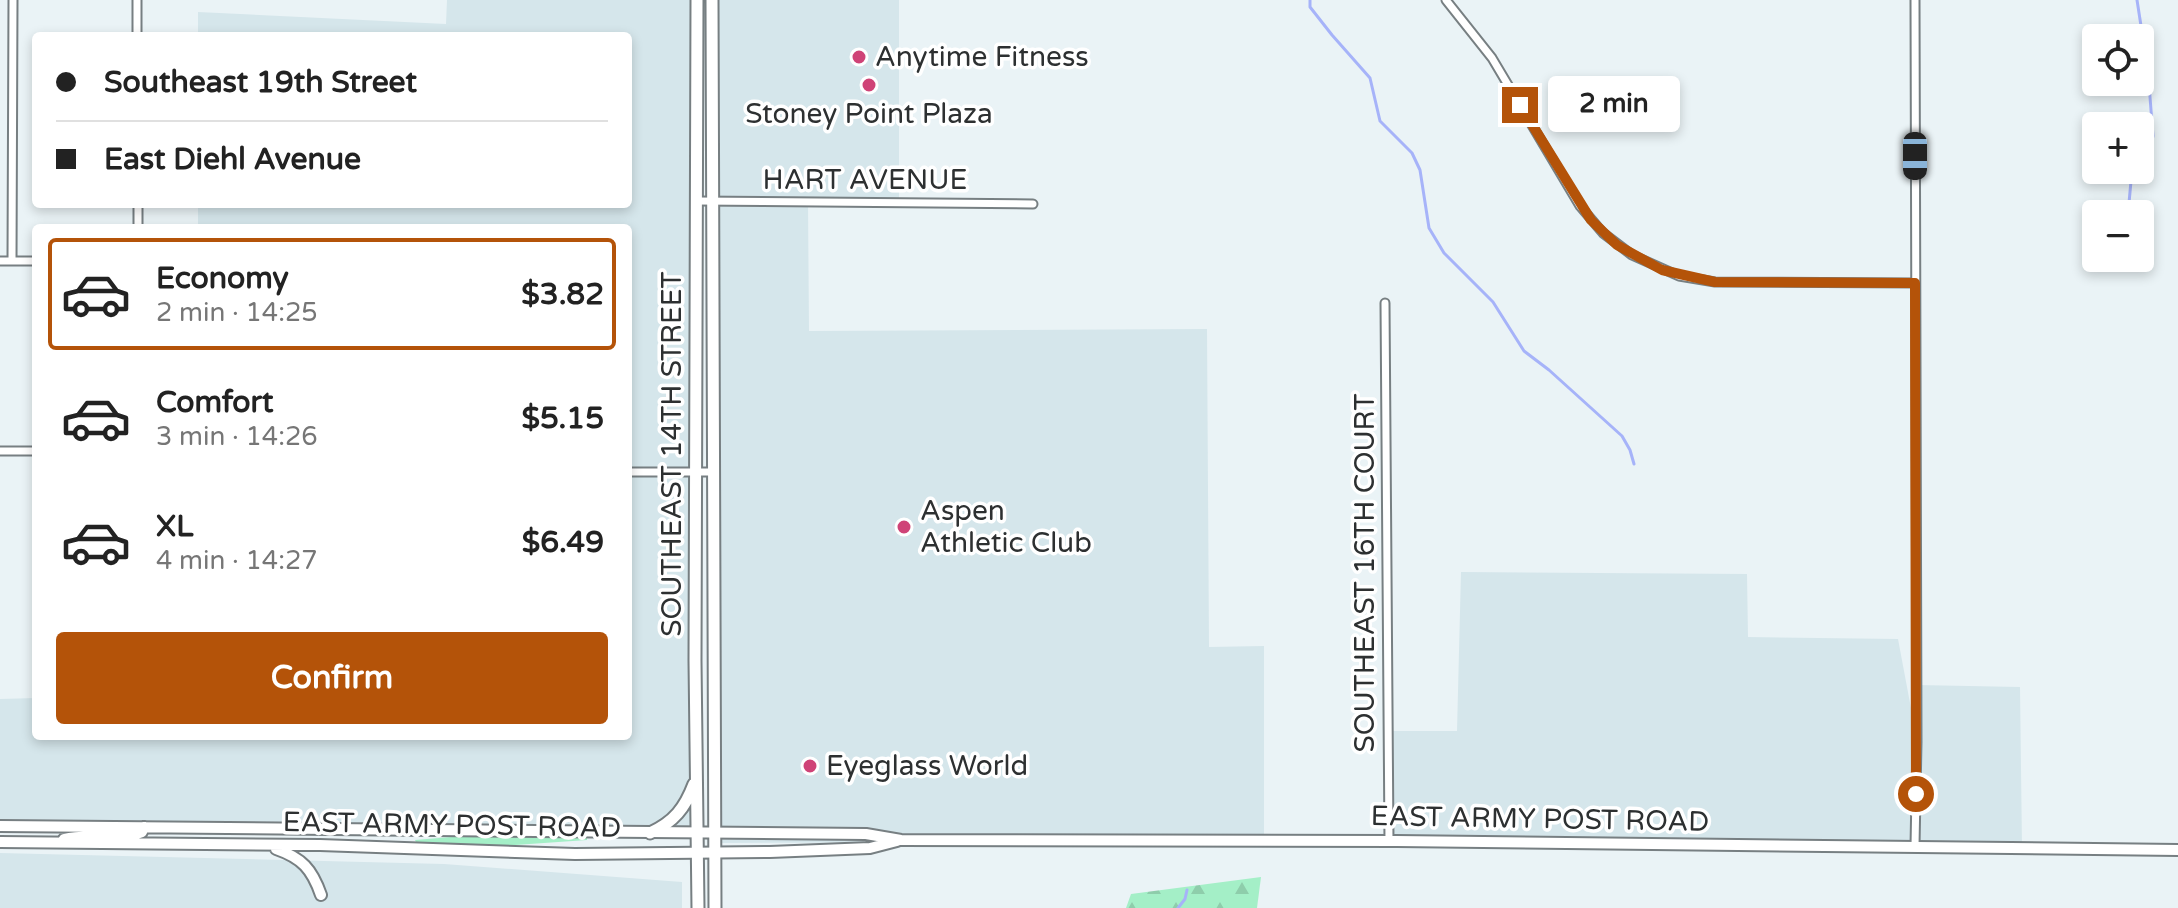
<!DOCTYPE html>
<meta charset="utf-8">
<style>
:root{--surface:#fff;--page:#f6f6f6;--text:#222;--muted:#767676;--line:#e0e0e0;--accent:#b45309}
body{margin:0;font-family:"Varela Round",sans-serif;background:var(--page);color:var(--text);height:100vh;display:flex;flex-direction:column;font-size:30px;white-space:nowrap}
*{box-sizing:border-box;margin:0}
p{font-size:26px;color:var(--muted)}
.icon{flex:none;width:44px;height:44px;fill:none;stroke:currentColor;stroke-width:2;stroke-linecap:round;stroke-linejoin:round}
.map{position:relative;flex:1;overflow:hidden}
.drawer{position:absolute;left:32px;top:224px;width:600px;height:516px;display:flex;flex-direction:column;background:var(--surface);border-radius:8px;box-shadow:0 4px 12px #0003}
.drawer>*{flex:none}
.banner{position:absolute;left:32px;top:32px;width:600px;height:176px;border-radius:8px;box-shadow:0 4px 12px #0003;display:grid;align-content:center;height:176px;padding:0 24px;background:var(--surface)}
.fabs{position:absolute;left:2082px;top:24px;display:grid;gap:16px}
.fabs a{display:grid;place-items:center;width:72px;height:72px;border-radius:8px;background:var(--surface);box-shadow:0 4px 12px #0003;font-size:40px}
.end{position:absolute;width:36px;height:36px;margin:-18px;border:10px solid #b45309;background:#fff;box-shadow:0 0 0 4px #fff}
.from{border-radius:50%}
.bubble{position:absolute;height:56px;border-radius:8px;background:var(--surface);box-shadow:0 4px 12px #0003;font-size:26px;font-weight:700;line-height:56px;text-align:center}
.car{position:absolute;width:24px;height:48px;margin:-24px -12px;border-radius:10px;box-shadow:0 0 6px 2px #0007;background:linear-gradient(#222 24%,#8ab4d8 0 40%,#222 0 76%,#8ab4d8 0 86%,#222 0)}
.banner b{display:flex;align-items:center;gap:28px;height:76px;font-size:30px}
.banner b+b{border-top:2px solid var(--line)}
.banner i{width:20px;height:20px;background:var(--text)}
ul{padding:14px 0 0;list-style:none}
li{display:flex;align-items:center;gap:24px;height:112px;margin:0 16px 12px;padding:0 8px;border:4px solid transparent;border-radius:8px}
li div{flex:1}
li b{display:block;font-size:30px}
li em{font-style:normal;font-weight:700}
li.on{border-color:var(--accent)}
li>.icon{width:72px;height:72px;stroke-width:1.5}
.cta{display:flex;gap:16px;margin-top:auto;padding:16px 24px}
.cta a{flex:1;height:92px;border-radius:8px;background:var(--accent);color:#fff;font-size:32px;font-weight:700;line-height:92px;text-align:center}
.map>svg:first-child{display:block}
.built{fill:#d5e6eb}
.grass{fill:#a4efc7}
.forest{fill:url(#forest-firs)}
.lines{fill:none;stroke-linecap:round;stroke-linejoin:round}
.stream{stroke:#a6b3f9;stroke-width:3}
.street-casing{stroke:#777f82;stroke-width:11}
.secondary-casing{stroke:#777f82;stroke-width:14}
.primary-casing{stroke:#777f82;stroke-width:15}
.street{stroke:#fff;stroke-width:7}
.secondary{stroke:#fff;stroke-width:10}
.primary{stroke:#fff;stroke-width:11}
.route{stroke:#b45309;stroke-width:10}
.poi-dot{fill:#cf4377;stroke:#fff;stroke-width:3}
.labels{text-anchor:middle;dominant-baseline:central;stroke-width:7;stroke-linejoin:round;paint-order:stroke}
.poi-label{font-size:28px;fill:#2d3031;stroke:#fff;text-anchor:start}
.street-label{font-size:28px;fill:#2d3031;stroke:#fff}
</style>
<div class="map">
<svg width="2178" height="908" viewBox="0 0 2178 908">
<defs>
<pattern id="forest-firs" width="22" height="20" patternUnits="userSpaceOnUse" patternTransform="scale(2)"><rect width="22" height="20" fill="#a4efc7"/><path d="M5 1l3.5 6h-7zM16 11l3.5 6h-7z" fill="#8ecdab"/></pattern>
</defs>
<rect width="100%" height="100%" fill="#eaf3f6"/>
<!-- built -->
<path class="built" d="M 447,0 L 697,0 L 692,839 L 0,832 L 0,699 L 36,698 L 36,736 L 628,736 L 628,228 L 198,228 L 198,204 L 628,204 L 628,36 L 198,36 L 198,12 L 446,24 Z
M 712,0 L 899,0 L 899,203 L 808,202 L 809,331 L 1207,329 L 1209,647 L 1264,646 L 1264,841 L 714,843 Z
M 1461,572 L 1747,574 L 1748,637 L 1898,639 L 1916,735 L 1917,685 L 2020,687 L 2022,848 L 1389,841 L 1388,731 L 1457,731 Z
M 0,853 L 444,864 L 682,882 L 682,908 L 0,908 Z"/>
<!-- grass -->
<path class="grass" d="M 463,836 L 587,837 L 587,840 L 499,846 L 416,842 L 415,840 Z"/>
<!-- forest -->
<path class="forest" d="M 1261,877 L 1257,908 L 1126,908 L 1131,894 Z"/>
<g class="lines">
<!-- stream -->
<path class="stream" d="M 1310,0 L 1310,7 L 1332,35 L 1370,78 L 1380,121 L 1412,153 L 1420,170 L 1429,228 L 1444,253 L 1493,302 L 1524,351 L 1549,370 L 1622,436 L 1630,450 L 1634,464
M 2137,0 L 2148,71 L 2153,136 L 2151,145 L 2140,157
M 2128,214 L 2132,170
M 1178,908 L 1185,899 L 1187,890"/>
<!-- street casing -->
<g class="street-casing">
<path id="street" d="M 137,0 L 137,36
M 1446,0 L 1492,58 L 1580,206 L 1603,233 L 1632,255 L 1679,276 L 1715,282 L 1915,283
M 1915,0 L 1917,742 L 1915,846
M 697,201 L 1033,204
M 138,204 L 138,228
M 0,261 L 36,261
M 12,261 L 13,0
M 1385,303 L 1389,841
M 0,451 L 36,451
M 628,472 L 713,472"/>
</g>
<!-- secondary casing -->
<g class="secondary-casing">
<path id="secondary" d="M 0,826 L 866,834 L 901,840 L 1397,841 L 2178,850
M 64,839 C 90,832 117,842 142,832 L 144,827
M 0,842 L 320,845 L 575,854 L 770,852 L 870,848 L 897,841
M 276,849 C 302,858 312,869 321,895"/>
</g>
<!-- primary casing -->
<g class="primary-casing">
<path id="primary" d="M 697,0 L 695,661 L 698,908
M 712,0 L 715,908
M 650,833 C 674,822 685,808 694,784"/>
</g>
<!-- street -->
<use href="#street" class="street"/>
<!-- secondary -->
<use href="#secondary" class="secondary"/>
<!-- primary -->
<use href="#primary" class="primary"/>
</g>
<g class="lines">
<!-- route -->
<path class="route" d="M 1520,105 L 1591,220 L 1617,245 L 1662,270 L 1715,282 L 1915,283 L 1916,794"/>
</g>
<!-- markers -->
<g class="poi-dot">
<circle cx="859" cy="57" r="8"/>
<circle cx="869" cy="85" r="8"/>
<circle cx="904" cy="527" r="8"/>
<circle cx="810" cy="766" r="8"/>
</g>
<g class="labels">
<!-- poi labels -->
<g class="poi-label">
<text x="875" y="57">Anytime Fitness</text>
<text x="869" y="114" text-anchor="middle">Stoney Point Plaza</text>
<text x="920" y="511">Aspen<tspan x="920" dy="32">Athletic Club</tspan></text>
<text x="826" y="766">Eyeglass World</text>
</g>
<!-- street labels -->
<g class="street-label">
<text x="865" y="180">HART AVENUE</text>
<text transform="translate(672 454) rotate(-90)">SOUTHEAST 14TH STREET</text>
<text transform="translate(1365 573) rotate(-90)">SOUTHEAST 16TH COURT</text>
<text transform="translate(1540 819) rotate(1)">EAST ARMY POST ROAD</text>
<text transform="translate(452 825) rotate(1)">EAST ARMY POST ROAD</text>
</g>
</g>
</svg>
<div class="fabs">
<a><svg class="icon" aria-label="locate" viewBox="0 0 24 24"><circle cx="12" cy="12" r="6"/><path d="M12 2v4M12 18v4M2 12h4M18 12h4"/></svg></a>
<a>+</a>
<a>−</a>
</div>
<i class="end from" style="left:1916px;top:794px"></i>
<i class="end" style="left:1520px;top:105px"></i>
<div class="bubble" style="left:1548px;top:76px;width:132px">2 min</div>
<i class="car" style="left:1915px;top:156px;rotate:180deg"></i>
<div class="banner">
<b><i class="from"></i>Southeast 19th Street</b>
<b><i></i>East Diehl Avenue</b>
</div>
<section class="drawer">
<ul>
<li class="on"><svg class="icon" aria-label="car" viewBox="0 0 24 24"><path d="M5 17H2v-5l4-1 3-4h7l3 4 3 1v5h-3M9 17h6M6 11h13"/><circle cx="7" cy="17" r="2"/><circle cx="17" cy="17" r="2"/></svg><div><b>Economy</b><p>2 min · 14:25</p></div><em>$3.82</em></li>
<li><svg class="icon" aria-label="car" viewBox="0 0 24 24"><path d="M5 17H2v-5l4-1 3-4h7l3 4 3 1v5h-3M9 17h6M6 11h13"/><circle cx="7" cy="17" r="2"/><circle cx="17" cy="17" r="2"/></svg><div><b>Comfort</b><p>3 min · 14:26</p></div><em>$5.15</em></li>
<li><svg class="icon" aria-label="car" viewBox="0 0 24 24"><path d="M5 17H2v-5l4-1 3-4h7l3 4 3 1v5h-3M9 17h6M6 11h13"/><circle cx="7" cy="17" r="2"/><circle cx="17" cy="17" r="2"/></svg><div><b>XL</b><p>4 min · 14:27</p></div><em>$6.49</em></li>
</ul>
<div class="cta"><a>Confirm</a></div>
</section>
</div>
